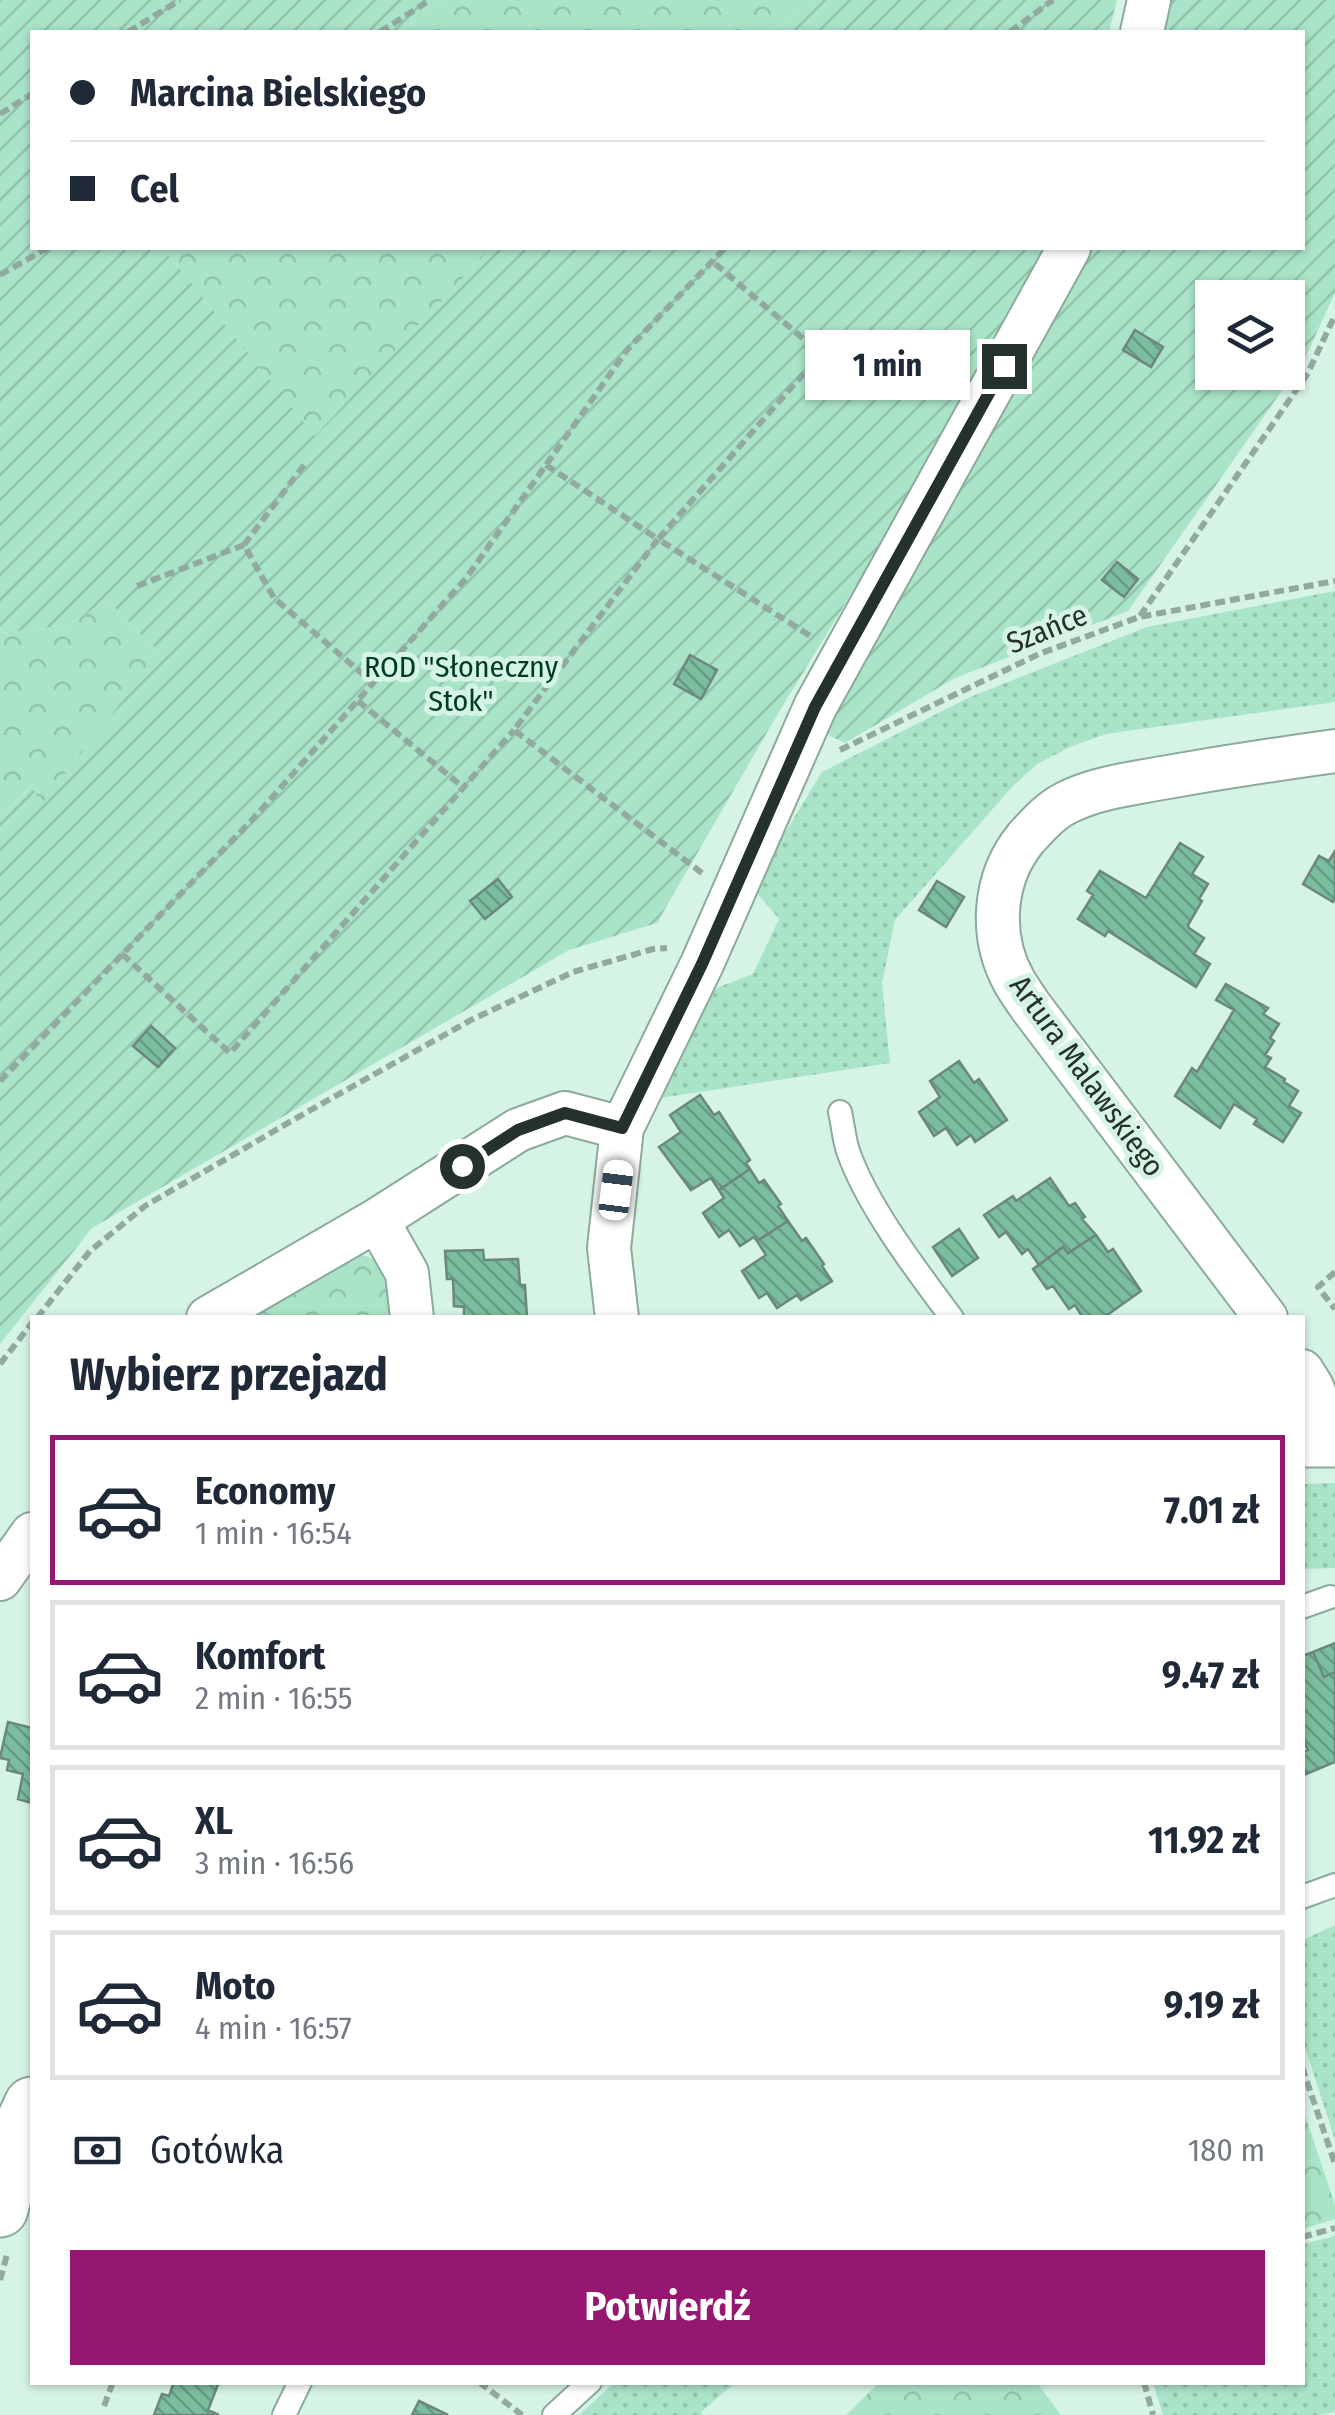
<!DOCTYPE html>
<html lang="pl">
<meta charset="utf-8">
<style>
:root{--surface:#fff;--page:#f6f6f7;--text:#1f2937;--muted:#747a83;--line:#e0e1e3;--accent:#951770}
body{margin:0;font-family:"Fira Sans Condensed",sans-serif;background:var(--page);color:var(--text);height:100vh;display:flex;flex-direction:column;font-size:38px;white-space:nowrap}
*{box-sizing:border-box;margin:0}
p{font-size:32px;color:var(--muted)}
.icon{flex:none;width:55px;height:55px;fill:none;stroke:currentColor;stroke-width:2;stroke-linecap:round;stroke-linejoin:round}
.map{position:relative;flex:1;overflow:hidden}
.panel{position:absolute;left:30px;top:1315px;width:1275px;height:1070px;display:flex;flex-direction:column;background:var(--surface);border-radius:0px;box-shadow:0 2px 8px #0004}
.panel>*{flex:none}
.banner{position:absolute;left:30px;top:30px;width:1275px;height:220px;border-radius:0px;box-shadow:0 2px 8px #0004;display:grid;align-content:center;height:220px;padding:0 40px;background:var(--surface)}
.controls{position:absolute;left:1195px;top:280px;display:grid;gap:20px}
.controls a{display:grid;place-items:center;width:110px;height:110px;border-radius:0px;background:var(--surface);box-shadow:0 2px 8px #0004;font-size:50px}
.end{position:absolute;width:45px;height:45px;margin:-22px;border:12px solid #25312b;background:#fff;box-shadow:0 0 0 5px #fff}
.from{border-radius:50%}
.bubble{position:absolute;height:70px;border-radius:0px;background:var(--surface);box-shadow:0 2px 8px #0004;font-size:32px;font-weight:700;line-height:70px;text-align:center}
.car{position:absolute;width:30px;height:60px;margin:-30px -15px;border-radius:12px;box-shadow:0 0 8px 2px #0007;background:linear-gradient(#fff 24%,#345 0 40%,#fff 0 76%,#345 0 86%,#fff 0)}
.banner b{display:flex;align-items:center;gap:35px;height:95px;font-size:38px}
.banner b+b{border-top:2px solid var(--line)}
.banner i{width:25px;height:25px;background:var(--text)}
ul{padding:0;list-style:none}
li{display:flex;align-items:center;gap:30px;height:150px;margin:0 20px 15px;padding:0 20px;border:5px solid var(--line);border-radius:0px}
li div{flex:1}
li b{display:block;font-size:38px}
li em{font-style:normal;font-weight:700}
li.current{border-color:var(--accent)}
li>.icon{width:90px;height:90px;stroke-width:1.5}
h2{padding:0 40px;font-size:45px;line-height:120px}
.pay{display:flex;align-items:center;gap:25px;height:110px;padding:0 40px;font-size:38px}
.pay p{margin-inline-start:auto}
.button{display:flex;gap:20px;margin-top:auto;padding:20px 40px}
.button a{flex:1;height:115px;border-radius:0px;background:var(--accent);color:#fff;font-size:40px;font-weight:700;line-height:115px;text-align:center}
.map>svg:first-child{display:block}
.grass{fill:url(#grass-dots)}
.forest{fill:url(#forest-crowns)}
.garden{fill:url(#garden-furrows);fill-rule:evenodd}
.building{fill:url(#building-back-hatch);stroke:#6c887a;stroke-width:2.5}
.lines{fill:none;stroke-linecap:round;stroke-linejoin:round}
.service-casing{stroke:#8caa9b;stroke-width:26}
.minor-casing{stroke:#8caa9b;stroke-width:46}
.tertiary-casing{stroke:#8caa9b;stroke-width:59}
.path{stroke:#92aa9d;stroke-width:6;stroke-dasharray:10 5;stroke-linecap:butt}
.service{stroke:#fff;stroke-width:22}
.minor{stroke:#fff;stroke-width:42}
.tertiary{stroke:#fff;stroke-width:55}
.route{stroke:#25312b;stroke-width:12}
.labels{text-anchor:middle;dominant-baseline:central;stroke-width:10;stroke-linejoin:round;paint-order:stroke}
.street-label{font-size:30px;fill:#25312b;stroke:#d5f4e4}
.park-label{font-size:30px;fill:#003b27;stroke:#d5f4e4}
</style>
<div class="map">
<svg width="1335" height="2415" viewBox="0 0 1335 2415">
<defs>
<pattern id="grass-dots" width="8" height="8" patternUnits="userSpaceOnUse" patternTransform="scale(2.5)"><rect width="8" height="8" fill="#aae4c8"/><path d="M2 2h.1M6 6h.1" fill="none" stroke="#92c4ac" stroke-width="1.8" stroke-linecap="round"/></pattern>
<pattern id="forest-crowns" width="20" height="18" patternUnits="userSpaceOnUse" patternTransform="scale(2.5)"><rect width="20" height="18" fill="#aae4c8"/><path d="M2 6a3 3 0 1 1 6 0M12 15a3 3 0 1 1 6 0" fill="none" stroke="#92c4ac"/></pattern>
<pattern id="garden-furrows" width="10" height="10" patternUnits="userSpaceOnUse" patternTransform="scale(2.5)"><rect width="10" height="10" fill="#aae4c8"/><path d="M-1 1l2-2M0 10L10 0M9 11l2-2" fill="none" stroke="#92c4ac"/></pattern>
<pattern id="building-back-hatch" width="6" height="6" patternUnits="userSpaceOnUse" patternTransform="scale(2.5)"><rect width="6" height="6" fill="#7bbe9f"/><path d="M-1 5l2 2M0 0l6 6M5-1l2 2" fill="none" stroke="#659b82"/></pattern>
</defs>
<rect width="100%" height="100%" fill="#d5f4e4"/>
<!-- grass -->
<path class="grass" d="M 1335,591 L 1335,702 L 1106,734 L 1070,747 L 1037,764 L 1012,787 L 895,920 L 882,983 L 890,1063 L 653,1099 L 703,993 L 753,974 L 779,919 L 752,887 L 822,772 L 970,697 L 1147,627 Z
M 1335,1483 L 1335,1568 L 1303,1569 L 1303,1484 Z
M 1335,1925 L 1335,2140 L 1303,2041 L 1303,1940 Z
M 1335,2236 L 1335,2412 L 1318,2415 L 1163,2415 L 1153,2383 L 1302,2382 L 1303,2244 Z
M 614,2383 L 614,2382 L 735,2383 L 701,2412 L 703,2415 L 579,2415 Z"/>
<!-- forest -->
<path class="forest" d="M 446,0 L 816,0 L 769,32 L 398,32 Z
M 163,248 L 491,248 L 315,437 Z
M 107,600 L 164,657 L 122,701 L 41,806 L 31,786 L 0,818 L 0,633 L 69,625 Z
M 354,1253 L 369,1257 L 382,1265 L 398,1318 L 231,1318 Z
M 1302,2106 L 1335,2205 L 1335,2219 L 1303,2229 Z
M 879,2383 L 1037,2383 L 1061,2415 L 846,2415 Z"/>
<!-- garden -->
<path class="garden" d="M 0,0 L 446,0 L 398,32 L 32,32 L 32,248 L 163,248 L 315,436 L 491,248 L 1050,248 L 942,445 L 773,722 L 657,923 L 569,950 L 92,1228 L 0,1344 L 0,818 L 32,786 L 41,805 L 122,701 L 164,657 L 107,600 L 69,625 L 0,633 Z
M 816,0 L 1117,0 L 1109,32 L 769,32 Z
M 1167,0 L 1335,0 L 1335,293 L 1306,356 L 1128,611 L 955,678 L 845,743 L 822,732 L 1080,248 L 1302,248 L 1302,32 L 1158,32 ZM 1212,298 L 1288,298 L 1288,372 L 1212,372 Z"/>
<!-- building -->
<path class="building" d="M 1135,330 L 1163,347 L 1151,367 L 1123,350 Z
M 1117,562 L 1138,579 L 1124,597 L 1102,580 Z
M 690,655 L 717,670 L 701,699 L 674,684 Z
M 1180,843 L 1203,857 L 1192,874 L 1208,884 L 1199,899 L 1202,901 L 1188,925 L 1189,928 L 1204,938 L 1194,954 L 1210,964 L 1196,987 L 1108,931 L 1105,936 L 1078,919 L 1093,895 L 1087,891 L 1100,871 L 1146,898 Z
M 1335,851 L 1335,898 L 1333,902 L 1303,884 L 1319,856 L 1329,861 Z
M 498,879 L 512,897 L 485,919 L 470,901 Z
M 937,881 L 964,897 L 946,927 L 919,910 Z
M 1226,984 L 1268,1008 L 1263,1014 L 1279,1024 L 1270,1038 L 1274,1041 L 1265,1055 L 1271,1058 L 1265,1067 L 1285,1079 L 1284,1082 L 1298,1091 L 1289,1106 L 1301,1113 L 1283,1142 L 1254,1124 L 1257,1119 L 1234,1104 L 1220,1128 L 1175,1096 L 1192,1068 L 1197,1072 L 1234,1010 L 1216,1000 Z
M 151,1026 L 175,1048 L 158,1067 L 133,1046 Z
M 959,1061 L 974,1083 L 979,1079 L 1007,1120 L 975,1142 L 971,1135 L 957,1145 L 946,1128 L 934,1136 L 919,1112 L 940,1097 L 930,1081 Z
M 700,1095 L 714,1115 L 719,1112 L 750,1160 L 746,1163 L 750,1169 L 719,1190 L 711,1178 L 691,1190 L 659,1147 L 681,1132 L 670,1115 Z
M 750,1169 L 759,1183 L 764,1180 L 781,1204 L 778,1206 L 788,1221 L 757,1241 L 754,1237 L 740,1246 L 729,1230 L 719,1237 L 703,1213 L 724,1198 L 719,1190 Z
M 1050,1178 L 1069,1206 L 1075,1203 L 1085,1217 L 1082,1219 L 1096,1235 L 1068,1253 L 1063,1247 L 1039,1265 L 1028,1249 L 1022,1254 L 1006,1232 L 999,1237 L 984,1215 L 1013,1196 L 1016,1201 Z
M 788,1221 L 802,1241 L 806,1238 L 824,1264 L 822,1266 L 832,1281 L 801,1300 L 797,1295 L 777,1308 L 767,1293 L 759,1298 L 742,1271 L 766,1255 L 757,1241 Z
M 959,1229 L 978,1258 L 952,1276 L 933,1247 Z
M 1096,1235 L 1108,1252 L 1113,1249 L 1141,1291 L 1103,1318 L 1083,1318 L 1075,1305 L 1069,1309 L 1053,1286 L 1047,1289 L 1033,1269 L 1063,1247 L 1068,1253 Z
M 483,1250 L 484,1260 L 518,1259 L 520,1285 L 525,1285 L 527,1318 L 464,1318 L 464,1307 L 454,1306 L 453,1279 L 447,1279 L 445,1251 Z
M 1335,1643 L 1335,1672 L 1324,1677 L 1313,1652 Z
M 1313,1652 L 1324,1677 L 1335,1672 L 1335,1762 L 1306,1774 L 1302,1764 L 1302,1752 L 1308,1750 L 1302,1738 L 1302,1656 Z
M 8,1722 L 32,1728 L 32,1803 L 18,1799 L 23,1774 L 7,1770 L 9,1760 L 0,1758 Z
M 174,2382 L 219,2382 L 208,2410 L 219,2415 L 154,2415 L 162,2394 L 169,2396 Z
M 419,2401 L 448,2415 L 412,2415 Z"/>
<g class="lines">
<!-- service casing -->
<g class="service-casing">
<path id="service" d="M 840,1112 C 843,1125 844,1139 848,1151 C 867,1206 917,1271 952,1318
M 1302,1607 L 1330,1597
M 1302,1897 L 1335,1885
M 284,2415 L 300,2382
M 554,2415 L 590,2382"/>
</g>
<!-- minor casing -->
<g class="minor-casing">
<path id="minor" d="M 1142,32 L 1149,0
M 377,1220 L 407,1273 L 412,1318
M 208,1318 L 377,1220 L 518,1130 L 565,1113 L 622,1128
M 617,1318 L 609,1248 L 622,1128 L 702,964 L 815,707 L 1069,248
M 1266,1318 L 1031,1007 C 1025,998 1019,990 1014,981 C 989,936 993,878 1026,838 C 1038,825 1050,811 1066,803 C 1095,788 1130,784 1162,778 C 1219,768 1277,759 1335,751
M 1302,1371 L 1312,1387 L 1332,1438
M 0,1579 L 32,1534"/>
</g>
<!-- tertiary casing -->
<g class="tertiary-casing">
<path id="tertiary" d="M 1302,1439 L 1335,1439
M 0,2209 L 21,2129 L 32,2105"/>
</g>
<!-- path -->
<path class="path" d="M 128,32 L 180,0
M 380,32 L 430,0
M 1010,32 L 1053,0
M 0,114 L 32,94
M 0,275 L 47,248
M 304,465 L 244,545 L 274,598 L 373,683
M 546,465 L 658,539 L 821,354 L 712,261
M 137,586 L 244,545
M 1140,616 L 1308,373 L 1335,315
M 358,701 L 463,787
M 840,750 L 1039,654 L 1139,617 L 1335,581
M 702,873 L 514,730 L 658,539 L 812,637
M 122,954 L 230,1053 L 514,730
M 0,1081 L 252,820 L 467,577 L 627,350 L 725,248
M 1335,1272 L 1318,1287 L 1335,1309
M 37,1318 L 90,1251 L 145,1206 L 307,1112 L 471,1020 L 573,972 L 653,949 L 667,948
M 0,1364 L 32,1323
M 1302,2067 L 1335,2164
M 1302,2237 L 1335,2228
M 0,2280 L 8,2251
M 479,2382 L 522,2415
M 1144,2382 L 1153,2415
M 104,2406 L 113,2382"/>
<!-- service -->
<use href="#service" class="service"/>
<!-- minor -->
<use href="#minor" class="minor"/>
<!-- tertiary -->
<use href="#tertiary" class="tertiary"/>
</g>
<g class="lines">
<!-- route -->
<path class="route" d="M 462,1166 L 518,1130 L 565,1113 L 622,1128 L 702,964 L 815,707 L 1004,366"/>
</g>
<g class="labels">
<!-- street labels -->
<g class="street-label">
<text transform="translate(1047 629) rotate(-22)">Szańce</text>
<text transform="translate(1087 1076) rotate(54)">Artura Malawskiego</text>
</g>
<!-- park labels -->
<g class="park-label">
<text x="461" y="667">ROD "Słoneczny<tspan x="461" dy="34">Stok"</tspan></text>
</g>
</g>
</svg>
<div class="controls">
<a><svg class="icon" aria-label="layers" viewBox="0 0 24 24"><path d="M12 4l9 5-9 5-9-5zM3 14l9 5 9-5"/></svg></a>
</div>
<i class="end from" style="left:462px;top:1166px"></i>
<i class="end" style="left:1004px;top:366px"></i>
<div class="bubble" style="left:805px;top:330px;width:165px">1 min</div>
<i class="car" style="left:616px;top:1190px;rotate:7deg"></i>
<div class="banner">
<b><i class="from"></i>Marcina Bielskiego</b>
<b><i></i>Cel</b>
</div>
<section class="panel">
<h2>Wybierz przejazd</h2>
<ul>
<li class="current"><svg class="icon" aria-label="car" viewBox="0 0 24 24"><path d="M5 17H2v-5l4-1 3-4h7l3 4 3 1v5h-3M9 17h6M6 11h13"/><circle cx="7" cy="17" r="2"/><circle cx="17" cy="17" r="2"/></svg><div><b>Economy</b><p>1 min · 16:54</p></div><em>7.01 zł</em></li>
<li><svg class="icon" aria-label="car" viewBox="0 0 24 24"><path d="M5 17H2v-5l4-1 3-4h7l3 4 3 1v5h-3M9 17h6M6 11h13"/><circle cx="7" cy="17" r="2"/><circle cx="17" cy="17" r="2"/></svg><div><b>Komfort</b><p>2 min · 16:55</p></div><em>9.47 zł</em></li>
<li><svg class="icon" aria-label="car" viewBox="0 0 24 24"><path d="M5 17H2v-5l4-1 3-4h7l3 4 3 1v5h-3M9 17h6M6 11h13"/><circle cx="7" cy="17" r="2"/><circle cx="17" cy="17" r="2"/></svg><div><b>XL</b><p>3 min · 16:56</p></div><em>11.92 zł</em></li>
<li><svg class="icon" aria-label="car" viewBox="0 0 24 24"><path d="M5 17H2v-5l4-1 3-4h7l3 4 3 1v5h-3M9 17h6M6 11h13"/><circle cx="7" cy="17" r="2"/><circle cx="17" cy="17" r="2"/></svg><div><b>Moto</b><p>4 min · 16:57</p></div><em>9.19 zł</em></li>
</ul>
<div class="pay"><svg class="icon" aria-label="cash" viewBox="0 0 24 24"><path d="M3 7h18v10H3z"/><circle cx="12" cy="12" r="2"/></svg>Gotówka<p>180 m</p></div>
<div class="button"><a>Potwierdź</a></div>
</section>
</div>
